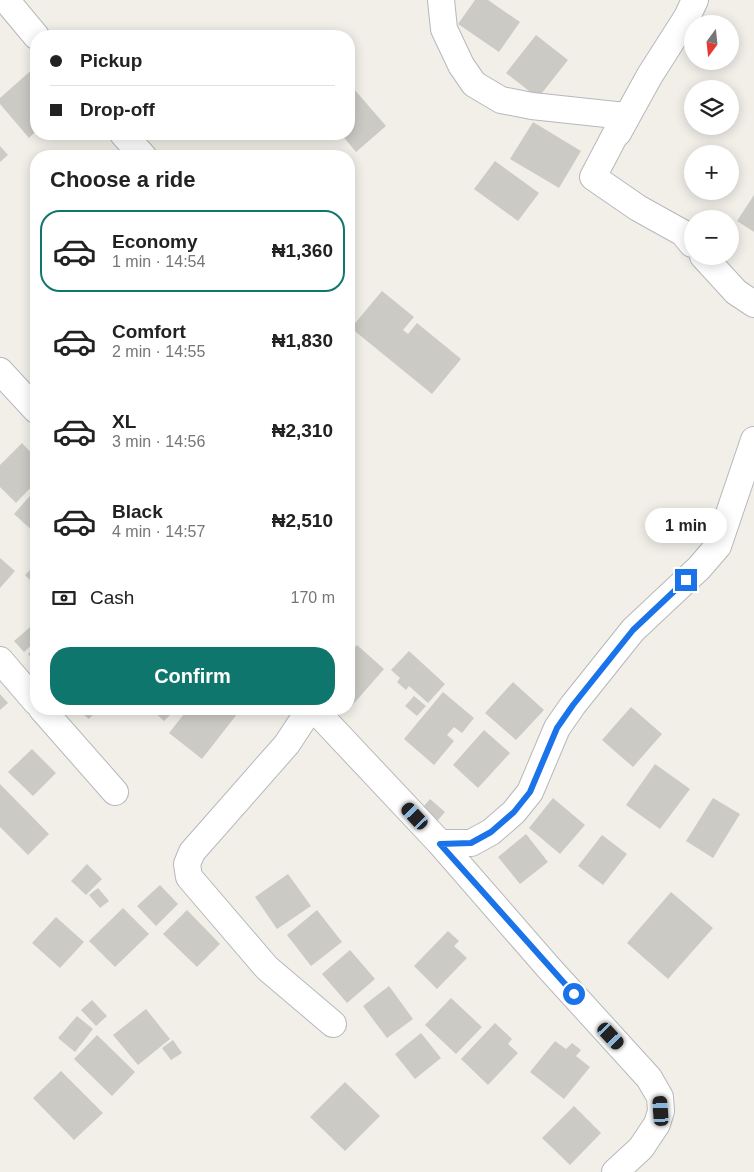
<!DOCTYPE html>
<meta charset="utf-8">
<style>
:root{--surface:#fff;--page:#f6f6f6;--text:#222;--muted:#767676;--line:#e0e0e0;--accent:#0f766e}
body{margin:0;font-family:Arial,sans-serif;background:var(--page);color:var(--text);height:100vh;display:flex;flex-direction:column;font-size:19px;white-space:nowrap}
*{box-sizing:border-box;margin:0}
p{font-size:16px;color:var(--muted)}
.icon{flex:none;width:28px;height:28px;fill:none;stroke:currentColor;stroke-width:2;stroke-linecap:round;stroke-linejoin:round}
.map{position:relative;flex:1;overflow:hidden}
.panel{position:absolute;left:30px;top:150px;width:325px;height:565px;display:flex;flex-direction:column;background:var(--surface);border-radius:20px;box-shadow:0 2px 12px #0003}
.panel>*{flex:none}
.top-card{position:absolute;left:30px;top:30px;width:325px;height:110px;border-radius:20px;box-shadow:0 2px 12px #0003;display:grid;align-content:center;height:110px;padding:0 20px;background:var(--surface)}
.needle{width:32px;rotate:195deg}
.tools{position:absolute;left:684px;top:15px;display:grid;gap:10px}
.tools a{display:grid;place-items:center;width:55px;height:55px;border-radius:50%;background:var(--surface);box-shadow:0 2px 12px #0003;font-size:25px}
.end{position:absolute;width:22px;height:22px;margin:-11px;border:6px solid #1a73e8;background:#fff;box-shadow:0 0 0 2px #fff}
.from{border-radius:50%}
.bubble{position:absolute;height:35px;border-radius:18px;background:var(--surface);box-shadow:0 2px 12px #0003;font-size:16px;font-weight:700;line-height:35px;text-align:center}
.car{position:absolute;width:15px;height:30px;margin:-15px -8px;border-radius:6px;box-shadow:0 0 4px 1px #0007;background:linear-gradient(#222 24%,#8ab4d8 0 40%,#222 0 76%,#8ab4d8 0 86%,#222 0)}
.top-card b{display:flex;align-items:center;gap:18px;height:48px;font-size:19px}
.top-card b+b{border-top:1px solid var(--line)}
.top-card i{width:12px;height:12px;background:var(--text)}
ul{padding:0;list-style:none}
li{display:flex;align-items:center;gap:15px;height:82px;margin:0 10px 8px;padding:0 10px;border:2px solid transparent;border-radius:20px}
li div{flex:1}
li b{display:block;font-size:19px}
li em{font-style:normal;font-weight:700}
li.selected{border-color:var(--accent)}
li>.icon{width:45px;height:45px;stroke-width:1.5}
h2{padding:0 20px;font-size:22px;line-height:60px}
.pay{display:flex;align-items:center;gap:12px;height:55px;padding:0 20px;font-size:19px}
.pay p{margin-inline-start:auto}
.action{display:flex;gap:10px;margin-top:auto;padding:10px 20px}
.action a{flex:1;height:58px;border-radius:20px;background:var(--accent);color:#fff;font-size:20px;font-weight:700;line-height:58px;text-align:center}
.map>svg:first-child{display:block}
.building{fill:#cccac5}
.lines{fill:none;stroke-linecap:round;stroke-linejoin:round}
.minor-casing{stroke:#b5b8bc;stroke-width:28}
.minor{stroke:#fff;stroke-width:26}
.route{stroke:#1a73e8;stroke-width:6}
</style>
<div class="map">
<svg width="754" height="1172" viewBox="0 0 754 1172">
<rect width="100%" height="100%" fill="#f1efe8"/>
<!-- building -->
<path class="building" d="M 475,0 L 488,0 L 520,22 L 499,52 L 458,24 Z
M 536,35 L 568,60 L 538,98 L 506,73 Z
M 35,67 L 36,69 L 36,131 L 29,138 L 0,104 L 0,98 Z
M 354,89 L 386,126 L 356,152 L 341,134 L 349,134 L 349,94 Z
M 533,122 L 581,151 L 559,188 L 510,159 Z
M 0,146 L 8,155 L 0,162 Z
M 495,161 L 539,193 L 518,221 L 474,189 Z
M 754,195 L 754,232 L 737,221 Z
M 382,291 L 414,317 L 403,330 L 408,334 L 417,323 L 461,359 L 432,394 L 351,328 Z
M 22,443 L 36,458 L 36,482 L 16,503 L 0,487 L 0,465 Z
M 36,489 L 36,534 L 14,514 Z
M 0,558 L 15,571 L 0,588 Z
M 36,564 L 36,586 L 25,575 Z
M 36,622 L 36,643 L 35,642 L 24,652 L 14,641 Z
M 357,645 L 384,669 L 349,709 L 349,654 Z
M 36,646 L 36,655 L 32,659 L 28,654 Z
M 409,651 L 445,684 L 428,703 L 409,686 L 406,690 L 397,682 L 400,678 L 391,670 Z
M 513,682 L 544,710 L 516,740 L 485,713 Z
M 443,692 L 474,718 L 462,733 L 454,727 L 447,735 L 454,741 L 434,765 L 404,739 Z
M 0,694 L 8,703 L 0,710 Z
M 414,696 L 426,706 L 417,716 L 405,706 Z
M 631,707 L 662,734 L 633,767 L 602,740 Z
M 77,709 L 98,709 L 89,719 Z
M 151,709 L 176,709 L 164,721 Z
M 188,709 L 241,709 L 202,759 L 169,733 Z
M 484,730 L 510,753 L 478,788 L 453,765 Z
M 32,749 L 56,773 L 33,796 L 8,772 Z
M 655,764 L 690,789 L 660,829 L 626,805 Z
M 0,784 L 49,834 L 28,855 L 0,827 Z
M 553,798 L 585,825 L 560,854 L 529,828 Z
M 713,798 L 740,814 L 713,858 L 686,841 Z
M 430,799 L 445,812 L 432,827 L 417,814 Z
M 526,834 L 548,862 L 520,884 L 498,857 Z
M 602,835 L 627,854 L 603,885 L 578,866 Z
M 87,864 L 102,879 L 86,895 L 71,881 Z
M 288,874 L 311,906 L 277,929 L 255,897 Z
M 160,885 L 178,904 L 156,926 L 137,906 Z
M 98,888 L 109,901 L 100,908 L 89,895 Z
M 671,892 L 713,928 L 668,979 L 627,943 Z
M 123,908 L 149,934 L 115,967 L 89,941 Z
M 187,910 L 220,944 L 197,967 L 163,934 Z
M 317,910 L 342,942 L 311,966 L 287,935 Z
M 56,917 L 84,942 L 60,968 L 32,943 Z
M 448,931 L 459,941 L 454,946 L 467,958 L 437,989 L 414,966 Z
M 350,950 L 375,979 L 347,1003 L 322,974 Z
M 389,986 L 413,1019 L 387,1038 L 363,1006 Z
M 451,998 L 482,1027 L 456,1054 L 425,1025 Z
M 92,1000 L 107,1016 L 96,1026 L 81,1010 Z
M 146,1009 L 170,1039 L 138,1065 L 113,1035 Z
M 77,1016 L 93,1029 L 75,1052 L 58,1038 Z
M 495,1023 L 512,1039 L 508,1044 L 518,1053 L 488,1085 L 461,1059 Z
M 421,1033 L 441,1058 L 415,1079 L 395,1054 Z
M 97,1035 L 135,1072 L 112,1096 L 74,1059 Z
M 173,1040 L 182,1053 L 171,1060 L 162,1048 Z
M 555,1041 L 566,1049 L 572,1043 L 581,1050 L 576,1056 L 590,1067 L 564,1099 L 530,1072 Z
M 61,1071 L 103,1113 L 74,1140 L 33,1098 Z
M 345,1082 L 380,1116 L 345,1151 L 310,1117 Z
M 574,1106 L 601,1133 L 570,1165 L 542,1138 Z"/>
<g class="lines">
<!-- minor casing -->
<g class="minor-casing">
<path id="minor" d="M 6,0 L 36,36
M 441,0 L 444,29 L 461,65 L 474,84 L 501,100 L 532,106 L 625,116 L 593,177 L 638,208 L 683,233 L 692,244
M 618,133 L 650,75 L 687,17 L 695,0
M 123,134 L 143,156
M 703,256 L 736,292 L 754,304
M 0,371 L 36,410
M 0,660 L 36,702
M 42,709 L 115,792
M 310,709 L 287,744 L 192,852 L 187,864 L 189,877 L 267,968 L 333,1024
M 314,709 L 440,843 L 548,967 L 649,1078 L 660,1097 L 661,1111 L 657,1124 L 641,1148 L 615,1172
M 440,843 L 471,843 L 491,832 L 514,812 L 530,792 L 557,728 L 573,705 L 633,630 L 699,568 L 718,546 L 754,440"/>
</g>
<!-- minor -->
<use href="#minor" class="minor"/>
</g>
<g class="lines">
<!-- route -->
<path class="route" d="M 574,994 L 440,844 L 471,843 L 491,832 L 514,812 L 530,792 L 557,728 L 573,705 L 633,630 L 686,580"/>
</g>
</svg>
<div class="tools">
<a><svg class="needle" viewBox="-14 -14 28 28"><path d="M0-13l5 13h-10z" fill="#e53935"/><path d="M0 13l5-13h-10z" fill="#767676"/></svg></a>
<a><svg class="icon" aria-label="layers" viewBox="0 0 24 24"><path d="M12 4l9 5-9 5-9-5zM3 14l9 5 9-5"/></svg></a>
<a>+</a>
<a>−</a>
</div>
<i class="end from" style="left:574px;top:994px"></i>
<i class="end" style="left:686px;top:580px"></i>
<div class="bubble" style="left:645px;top:508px;width:82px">1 min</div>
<i class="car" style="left:415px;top:816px;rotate:317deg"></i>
<i class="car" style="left:611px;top:1036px;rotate:137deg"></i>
<i class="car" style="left:661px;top:1111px;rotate:356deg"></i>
<div class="top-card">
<b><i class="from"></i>Pickup</b>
<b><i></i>Drop-off</b>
</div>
<section class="panel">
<h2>Choose a ride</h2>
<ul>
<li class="selected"><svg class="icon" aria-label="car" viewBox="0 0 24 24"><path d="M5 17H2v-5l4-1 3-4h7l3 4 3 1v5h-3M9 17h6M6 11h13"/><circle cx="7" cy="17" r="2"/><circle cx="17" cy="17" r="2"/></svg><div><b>Economy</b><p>1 min · 14:54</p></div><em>₦1,360</em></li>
<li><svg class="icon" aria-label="car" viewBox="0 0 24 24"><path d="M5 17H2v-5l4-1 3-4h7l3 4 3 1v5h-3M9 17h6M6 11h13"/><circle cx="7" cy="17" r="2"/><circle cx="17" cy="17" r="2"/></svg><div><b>Comfort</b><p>2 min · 14:55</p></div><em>₦1,830</em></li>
<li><svg class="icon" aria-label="car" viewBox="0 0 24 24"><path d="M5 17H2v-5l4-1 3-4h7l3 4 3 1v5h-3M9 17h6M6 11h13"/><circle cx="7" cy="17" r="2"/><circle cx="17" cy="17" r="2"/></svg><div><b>XL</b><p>3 min · 14:56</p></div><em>₦2,310</em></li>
<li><svg class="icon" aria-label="car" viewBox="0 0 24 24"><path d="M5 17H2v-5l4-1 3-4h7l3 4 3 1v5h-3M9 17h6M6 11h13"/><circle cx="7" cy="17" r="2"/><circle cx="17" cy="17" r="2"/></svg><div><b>Black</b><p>4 min · 14:57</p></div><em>₦2,510</em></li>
</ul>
<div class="pay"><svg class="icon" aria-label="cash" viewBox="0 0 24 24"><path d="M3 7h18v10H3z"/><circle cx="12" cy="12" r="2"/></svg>Cash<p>170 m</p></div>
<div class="action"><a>Confirm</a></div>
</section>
</div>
